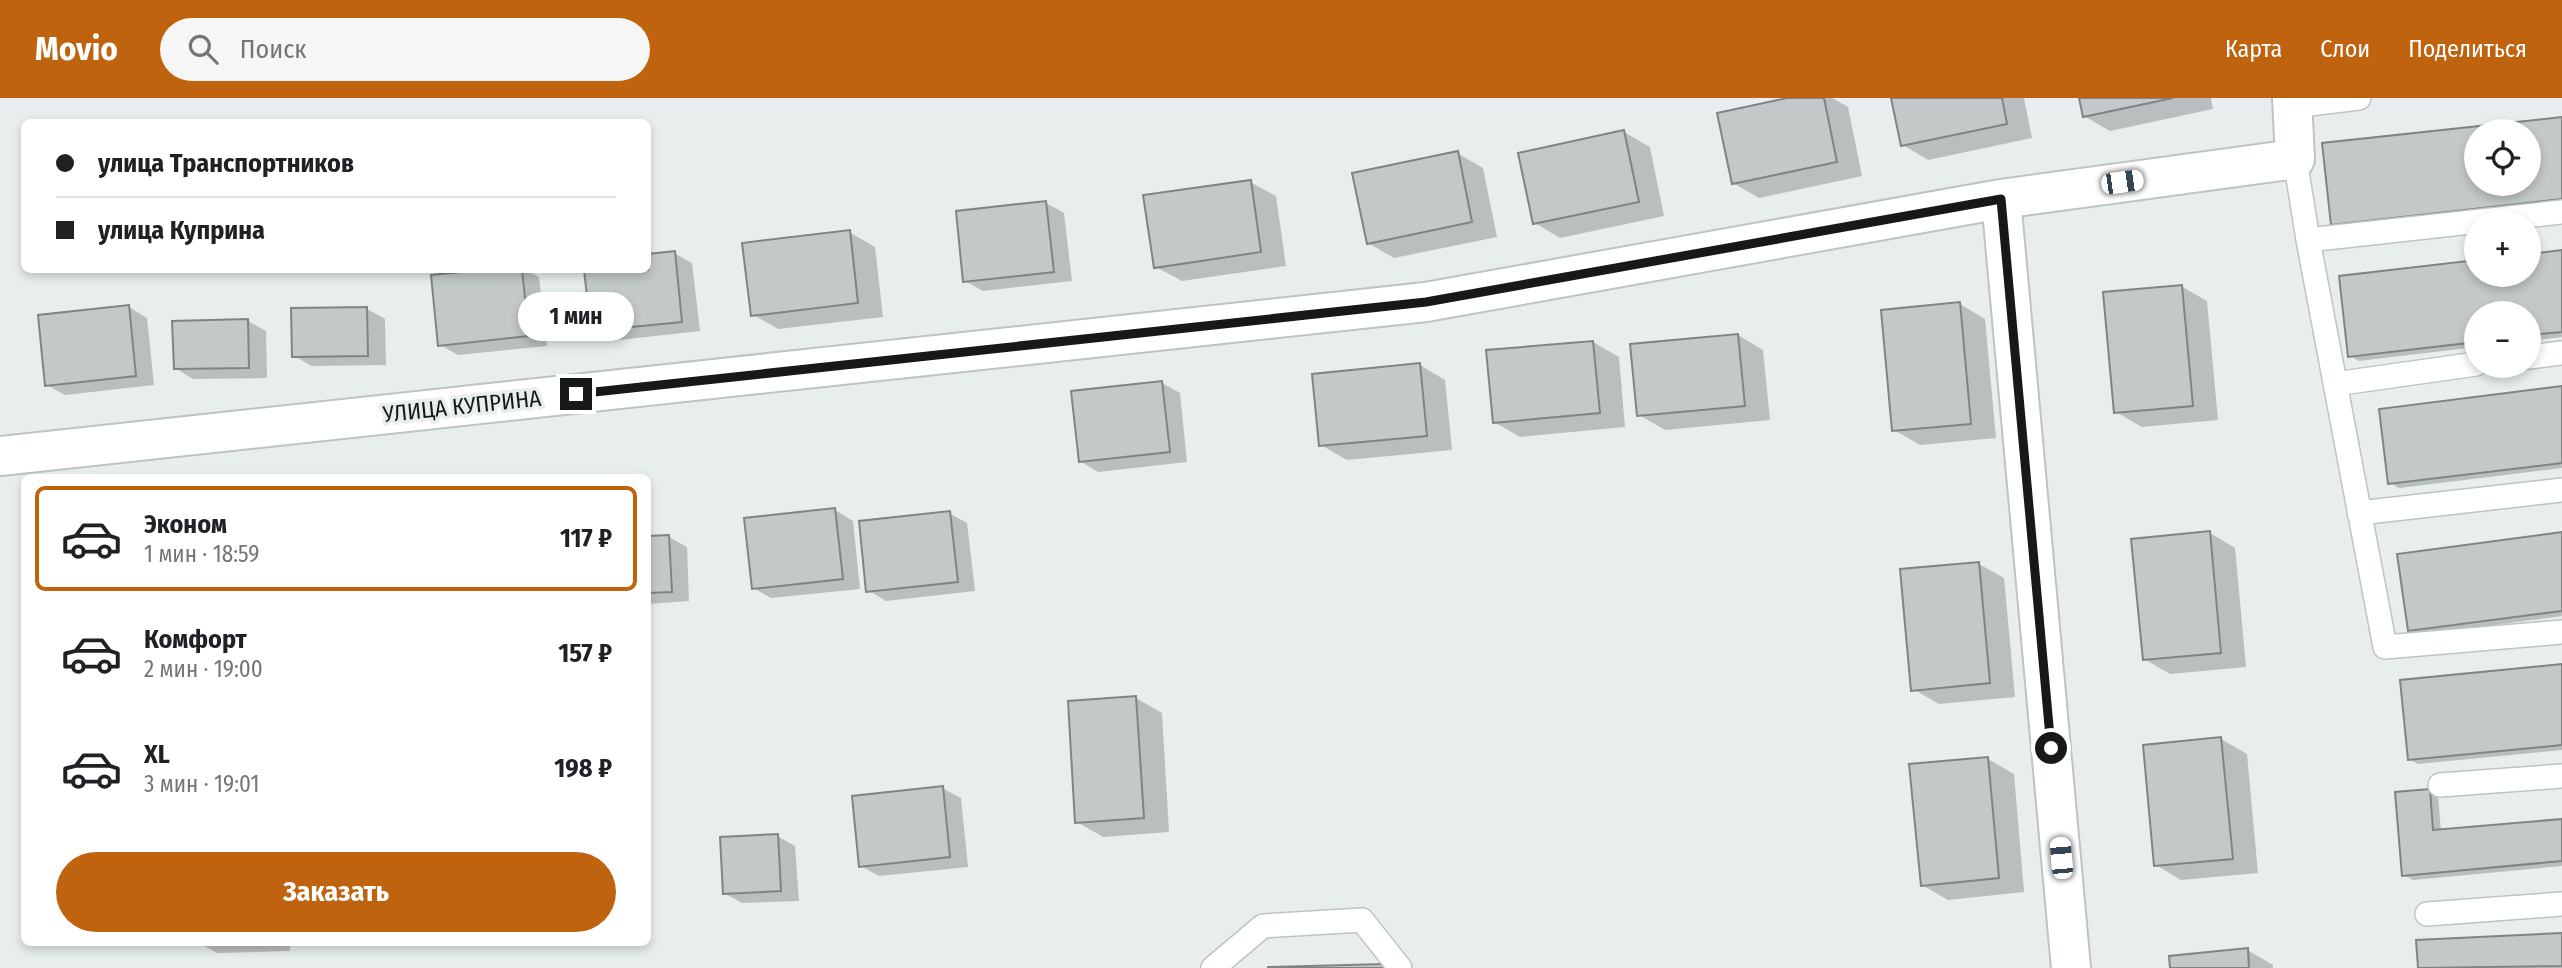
<!DOCTYPE html>
<html lang="ru">
<meta charset="utf-8">
<style>
:root{--surface:#fff;--page:#f6f6f6;--text:#202124;--muted:#757577;--line:#e0e0e0;--accent:#bf630e}
body{margin:0;font-family:"Fira Sans Condensed",sans-serif;background:var(--page);color:var(--text);height:100vh;display:flex;flex-direction:column;font-size:26px;white-space:nowrap}
*{box-sizing:border-box;margin:0}
p{font-size:23px;color:var(--muted)}
.icon{flex:none;width:38px;height:38px;fill:none;stroke:currentColor;stroke-width:2;stroke-linecap:round;stroke-linejoin:round}
.map{position:relative;flex:1;overflow:hidden}
.details{position:absolute;left:21px;top:376px;width:630px;height:472px;display:flex;flex-direction:column;background:var(--surface);border-radius:10px;box-shadow:0 4px 10px #0003}
.details>*{flex:none}
.guide{position:absolute;left:21px;top:21px;width:630px;height:154px;border-radius:10px;box-shadow:0 4px 10px #0003;display:grid;align-content:center;height:154px;padding:0 35px;background:var(--surface)}
.buttons{position:absolute;left:2464px;top:21px;display:grid;gap:14px}
.buttons a{display:grid;place-items:center;width:77px;height:77px;border-radius:50%;background:var(--surface);box-shadow:0 4px 10px #0003;font-size:35px}
.end{position:absolute;width:32px;height:32px;margin:-16px;border:9px solid #171919;background:#fff;box-shadow:0 0 0 4px #fff}
.from{border-radius:50%}
.bubble{position:absolute;height:49px;border-radius:24px;background:var(--surface);box-shadow:0 4px 10px #0003;font-size:23px;font-weight:700;line-height:49px;text-align:center}
.car{position:absolute;width:21px;height:42px;margin:-21px -10px;border-radius:9px;box-shadow:0 0 5px 2px #0007;background:linear-gradient(#fff 24%,#345 0 40%,#fff 0 76%,#345 0 86%,#fff 0)}
.guide b{display:flex;align-items:center;gap:24px;height:66px;font-size:26px}
.guide b+b{border-top:2px solid var(--line)}
.guide i{width:18px;height:18px;background:var(--text)}
ul{padding:12px 0 0;list-style:none}
li{display:flex;align-items:center;gap:21px;height:105px;margin:0 14px 10px;padding:0 21px;border:4px solid transparent;border-radius:10px}
li div{flex:1}
li b{display:block;font-size:26px}
li em{font-style:normal;font-weight:700}
li.selected{border-color:var(--accent)}
li>.icon{width:63px;height:63px;stroke-width:1.5}
.cta{display:flex;gap:14px;margin-top:auto;padding:14px 35px}
.cta a{flex:1;height:80px;border-radius:42px;background:var(--accent);color:#fff;font-size:28px;font-weight:700;line-height:80px;text-align:center}
header{display:flex;align-items:center;gap:42px;box-sizing:border-box;height:98px;padding:0 35px;background:var(--accent);color:#fff}
header strong{font-size:33px}
nav{display:flex;gap:38px;margin-inline-start:auto;font-size:24px}
.search{width:490px;height:63px;background:var(--page);display:flex;align-items:center;gap:18px;box-sizing:border-box;padding:0 24px;border-radius:38px;color:var(--muted);font-size:26px}
.map>svg:first-child{display:block}
.shadow{fill:#0003;fill-rule:evenodd}
.building{fill:#c3c8c9;stroke:#7f8485;stroke-width:2;fill-rule:evenodd}
.lines{fill:none;stroke-linecap:round;stroke-linejoin:round}
.service-casing{stroke:#bec3c4;stroke-width:26}
.minor-casing{stroke:#bec3c4;stroke-width:42}
.service{stroke:#fff;stroke-width:23}
.minor{stroke:#fff;stroke-width:38}
.route{stroke:#171919;stroke-width:9}
.labels{text-anchor:middle;dominant-baseline:central;stroke-width:7;stroke-linejoin:round;paint-order:stroke}
.street-label{font-size:23px;fill:#171919;stroke:#e8eeee}
</style>
<header>
<strong>Movio</strong>
<div class="search"><svg class="icon" aria-label="search" viewBox="0 0 24 24"><circle cx="10" cy="10" r="6"/><path d="M15 15l6 6"/></svg>Поиск</div>
<nav><a>Карта</a><a>Слои</a><a>Поделиться</a></nav>
</header>
<div class="map">
<svg width="2562" height="870" viewBox="0 0 2562 870">
<rect width="100%" height="100%" fill="#e8eeee"/>
<!-- shadow -->
<path class="shadow" d="M 1796,0 L 1832,0 L 1848,9 L 1862,78 L 1759,100 L 1733,85 Z
M 1893,0 L 2024,0 L 2032,40 L 1928,62 L 1903,47 Z
M 2080,0 L 2211,0 L 2213,11 L 2110,33 L 2084,18 Z
M 2562,20 L 2562,106 L 2341,131 L 2333,126 L 2324,46 ZM 2476,33 L 2529,33 L 2529,86 L 2476,86 Z
M 1624,34 L 1650,49 L 1664,118 L 1560,140 L 1535,125 Z
M 1457,55 L 1483,70 L 1497,139 L 1394,160 L 1368,145 Z
M 1250,84 L 1276,98 L 1286,168 L 1182,183 L 1156,169 Z
M 1046,105 L 1064,115 L 1072,183 L 983,193 L 965,183 Z
M 849,134 L 875,149 L 883,219 L 778,231 L 752,216 Z
M 2562,154 L 2562,239 L 2529,243 L 2529,215 L 2476,215 L 2476,249 L 2359,263 L 2350,258 L 2341,180 L 2476,164 L 2476,177 L 2529,177 L 2529,158 Z
M 674,155 L 692,165 L 700,233 L 611,243 L 593,232 L 586,172 L 648,172 L 648,157 Z
M 498,172 L 525,172 L 539,179 L 547,248 L 458,257 L 440,247 L 433,178 Z
M 2181,188 L 2207,203 L 2218,322 L 2142,329 L 2116,314 Z
M 1960,206 L 1985,221 L 1996,340 L 1920,347 L 1894,332 Z
M 129,209 L 147,220 L 154,287 L 65,297 L 47,287 Z
M 367,211 L 385,221 L 386,267 L 312,268 L 294,258 Z
M 248,223 L 266,233 L 267,280 L 193,281 L 175,270 Z
M 1738,237 L 1763,252 L 1770,322 L 1665,332 L 1639,317 Z
M 1593,244 L 1619,259 L 1625,329 L 1520,339 L 1494,324 Z
M 1420,267 L 1445,282 L 1452,352 L 1347,362 L 1321,347 Z
M 1162,285 L 1180,295 L 1187,364 L 1098,374 L 1080,363 Z
M 2562,290 L 2562,370 L 2399,390 L 2390,385 Z
M 835,412 L 853,423 L 860,491 L 771,500 L 753,490 Z
M 949,415 L 967,425 L 975,493 L 886,503 L 868,492 Z
M 2210,435 L 2235,450 L 2246,569 L 2170,576 L 2144,561 Z
M 2562,436 L 2562,518 L 2418,537 L 2409,532 Z
M 669,439 L 687,449 L 689,503 L 648,506 L 648,440 Z
M 1979,466 L 2004,480 L 2015,599 L 1939,606 L 1913,591 Z
M 2562,568 L 2562,652 L 2418,666 L 2409,661 Z
M 1136,600 L 1162,615 L 1169,734 L 1103,739 L 1077,724 Z
M 2221,641 L 2247,656 L 2258,775 L 2181,782 L 2156,767 Z
M 1988,661 L 2014,676 L 2024,794 L 1948,802 L 1922,787 Z
M 942,690 L 961,700 L 968,769 L 879,778 L 861,768 Z
M 2429,692 L 2438,698 L 2441,733 L 2562,722 L 2562,768 L 2413,782 L 2404,777 Z
M 777,738 L 795,748 L 799,803 L 742,805 L 724,795 Z
M 2562,836 L 2562,870 L 2420,870 L 2418,844 Z
M 199,845 L 290,845 L 290,853 L 217,855 Z
M 2247,852 L 2273,867 L 2273,870 L 2172,870 Z"/>
<!-- building -->
<path class="building" d="M 1787,0 L 1824,0 L 1837,64 L 1732,86 L 1717,15 Z
M 1891,0 L 2002,0 L 2007,26 L 1901,48 Z
M 2079,0 L 2173,0 L 2083,19 Z
M 2562,19 L 2562,101 L 2331,127 L 2322,45 ZM 2476,33 L 2529,33 L 2529,86 L 2476,86 Z
M 1624,32 L 1639,104 L 1533,126 L 1518,55 Z
M 1458,53 L 1472,124 L 1367,146 L 1352,75 Z
M 1251,82 L 1261,154 L 1154,170 L 1143,97 Z
M 1046,103 L 1054,174 L 963,184 L 956,113 Z
M 850,132 L 858,205 L 751,218 L 742,145 Z
M 2562,152 L 2562,234 L 2529,237 L 2529,215 L 2476,215 L 2476,244 L 2348,259 L 2339,178 L 2476,162 L 2476,177 L 2529,177 L 2529,156 Z
M 675,153 L 682,224 L 591,233 L 584,172 L 648,172 L 648,156 Z
M 481,172 L 522,172 L 529,238 L 438,248 L 431,177 Z
M 2182,187 L 2193,308 L 2114,315 L 2103,194 Z
M 1960,204 L 1971,326 L 1892,333 L 1881,212 Z
M 129,207 L 136,278 L 45,288 L 38,217 Z
M 367,209 L 368,258 L 292,259 L 291,210 Z
M 248,221 L 249,270 L 174,271 L 172,223 Z
M 1738,236 L 1745,308 L 1637,318 L 1630,246 Z
M 1593,243 L 1600,315 L 1493,325 L 1486,252 Z
M 1420,265 L 1427,338 L 1319,348 L 1312,276 Z
M 1162,283 L 1170,354 L 1079,364 L 1071,293 Z
M 2562,288 L 2562,365 L 2388,386 L 2379,311 Z
M 835,410 L 843,481 L 752,491 L 744,420 Z
M 950,413 L 958,484 L 866,494 L 859,423 Z
M 2210,433 L 2221,555 L 2143,562 L 2131,441 Z
M 2562,434 L 2562,513 L 2408,533 L 2397,456 Z
M 669,437 L 672,494 L 648,495 L 648,438 Z
M 1979,464 L 1990,585 L 1911,593 L 1900,471 Z
M 2562,566 L 2562,647 L 2408,662 L 2400,582 Z
M 1136,598 L 1144,720 L 1075,725 L 1068,603 Z
M 2221,639 L 2233,761 L 2154,768 L 2143,647 Z
M 1988,659 L 1999,780 L 1921,788 L 1909,666 Z
M 943,688 L 950,759 L 859,769 L 852,698 Z
M 2430,691 L 2433,732 L 2562,721 L 2562,763 L 2402,778 L 2395,694 Z
M 778,736 L 781,793 L 723,796 L 720,739 Z
M 2562,835 L 2562,868 L 2418,870 L 2416,842 Z
M 2248,850 L 2249,870 L 2170,870 L 2169,858 Z
M 1384,866 L 1384,870 L 1268,870 L 1268,869 Z"/>
<g class="lines">
<!-- service casing -->
<g class="service-casing">
<path id="service" d="M 2293,8 L 2359,0
M 2295,61 L 2308,142 L 2385,549 L 2562,534
M 2308,142 L 2562,114
M 2529,259 L 2562,255
M 2335,286 L 2476,266
M 2359,415 L 2562,392
M 2440,687 L 2562,678
M 2427,816 L 2562,806
M 1213,870 L 1263,828 L 1362,822 L 1400,870"/>
</g>
<!-- minor casing -->
<g class="minor-casing">
<path id="minor" d="M 2001,101 L 2071,870
M 0,358 L 1426,204 L 2001,101 L 2295,61 L 2292,0"/>
</g>
<!-- service -->
<use href="#service" class="service"/>
<!-- minor -->
<use href="#minor" class="minor"/>
</g>
<g class="lines">
<!-- route -->
<path class="route" d="M 576,296 L 1426,204 L 2001,101 L 2051,650"/>
</g>
<g class="labels">
<!-- street labels -->
<g class="street-label">
<text transform="translate(462 308) rotate(-6)">УЛИЦА КУПРИНА</text>
</g>
</g>
</svg>
<div class="buttons">
<a><svg class="icon" aria-label="locate" viewBox="0 0 24 24"><circle cx="12" cy="12" r="6"/><path d="M12 2v4M12 18v4M2 12h4M18 12h4"/></svg></a>
<a>+</a>
<a>−</a>
</div>
<i class="end from" style="left:2051px;top:650px"></i>
<i class="end" style="left:576px;top:296px"></i>
<div class="bubble" style="left:518px;top:194px;width:116px">1 мин</div>
<i class="car" style="left:2122px;top:84px;rotate:82deg"></i>
<i class="car" style="left:2061px;top:760px;rotate:355deg"></i>
<div class="guide">
<b><i class="from"></i>улица Транспортников</b>
<b><i></i>улица Куприна</b>
</div>
<section class="details">
<ul>
<li class="selected"><svg class="icon" aria-label="car" viewBox="0 0 24 24"><path d="M5 17H2v-5l4-1 3-4h7l3 4 3 1v5h-3M9 17h6M6 11h13"/><circle cx="7" cy="17" r="2"/><circle cx="17" cy="17" r="2"/></svg><div><b>Эконом</b><p>1 мин · 18:59</p></div><em>117 ₽</em></li>
<li><svg class="icon" aria-label="car" viewBox="0 0 24 24"><path d="M5 17H2v-5l4-1 3-4h7l3 4 3 1v5h-3M9 17h6M6 11h13"/><circle cx="7" cy="17" r="2"/><circle cx="17" cy="17" r="2"/></svg><div><b>Комфорт</b><p>2 мин · 19:00</p></div><em>157 ₽</em></li>
<li><svg class="icon" aria-label="car" viewBox="0 0 24 24"><path d="M5 17H2v-5l4-1 3-4h7l3 4 3 1v5h-3M9 17h6M6 11h13"/><circle cx="7" cy="17" r="2"/><circle cx="17" cy="17" r="2"/></svg><div><b>XL</b><p>3 мин · 19:01</p></div><em>198 ₽</em></li>
</ul>
<div class="cta"><a>Заказать</a></div>
</section>
</div>
